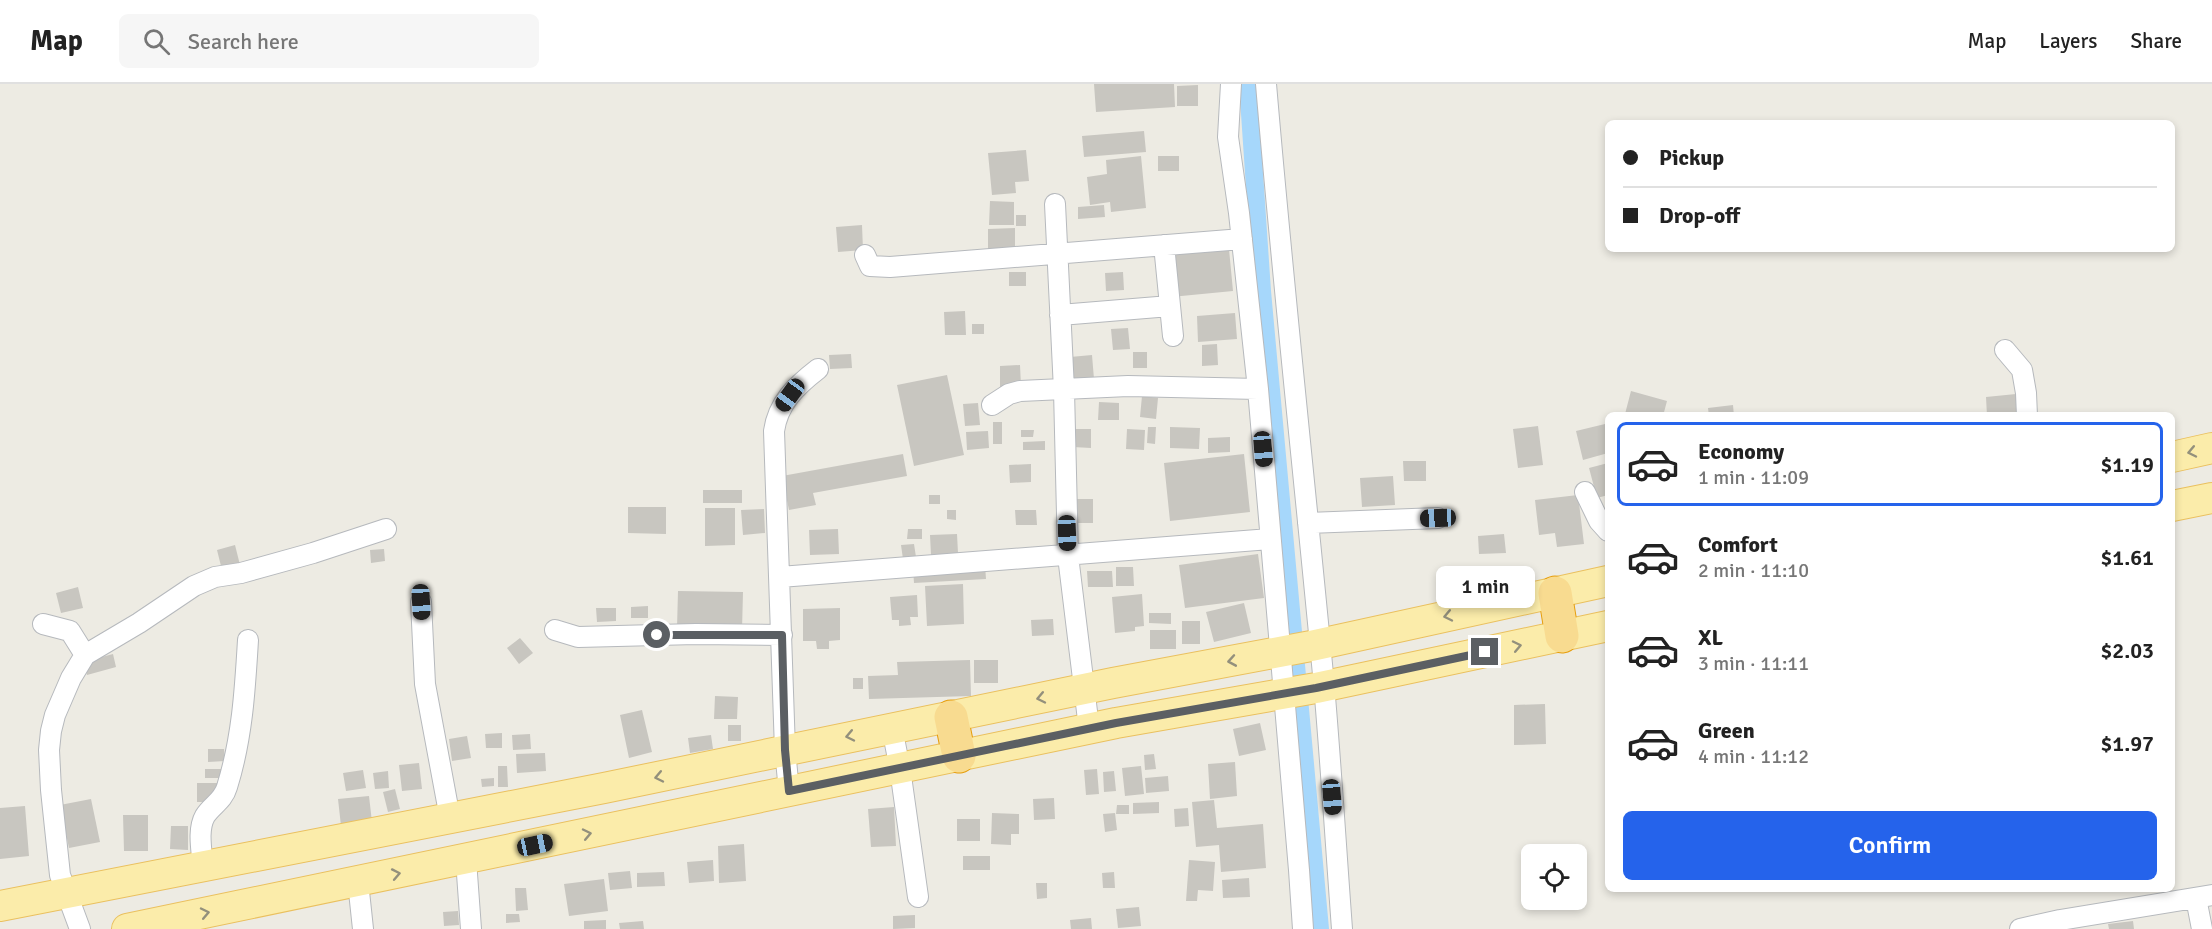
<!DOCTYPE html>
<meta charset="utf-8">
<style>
:root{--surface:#fff;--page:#f6f6f6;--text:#222;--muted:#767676;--line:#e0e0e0;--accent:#2563eb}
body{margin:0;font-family:Signika,sans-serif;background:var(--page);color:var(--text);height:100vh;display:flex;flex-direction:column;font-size:22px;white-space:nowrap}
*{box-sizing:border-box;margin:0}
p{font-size:20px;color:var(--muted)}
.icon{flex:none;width:33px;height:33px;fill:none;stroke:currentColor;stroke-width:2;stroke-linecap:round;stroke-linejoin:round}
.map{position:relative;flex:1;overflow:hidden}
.sheet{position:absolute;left:1605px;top:328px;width:570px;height:480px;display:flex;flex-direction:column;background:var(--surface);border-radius:9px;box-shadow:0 3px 9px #0003}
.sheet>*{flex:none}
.banner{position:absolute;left:1605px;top:36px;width:570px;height:132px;border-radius:9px;box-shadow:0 3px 9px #0003;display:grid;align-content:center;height:132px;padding:0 18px;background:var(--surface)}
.controls{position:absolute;left:1521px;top:760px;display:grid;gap:12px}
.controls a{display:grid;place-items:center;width:66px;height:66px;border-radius:9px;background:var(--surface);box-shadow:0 3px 9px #0003;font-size:30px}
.end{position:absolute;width:27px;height:27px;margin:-14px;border:8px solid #5b5f63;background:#fff;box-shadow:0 0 0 3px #fff}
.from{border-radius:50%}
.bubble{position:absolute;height:42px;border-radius:9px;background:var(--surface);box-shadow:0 3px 9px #0003;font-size:20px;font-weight:600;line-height:42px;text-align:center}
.car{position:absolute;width:18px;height:36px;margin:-18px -9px;border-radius:8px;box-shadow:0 0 4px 2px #0007;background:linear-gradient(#222 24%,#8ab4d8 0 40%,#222 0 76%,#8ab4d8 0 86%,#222 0)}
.banner b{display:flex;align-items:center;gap:21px;height:57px;font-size:22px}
.banner b+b{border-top:2px solid var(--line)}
.banner i{width:15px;height:15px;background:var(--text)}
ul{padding:10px 0 0;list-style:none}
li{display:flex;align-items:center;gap:18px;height:84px;margin:0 12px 9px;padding:0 6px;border:3px solid transparent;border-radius:9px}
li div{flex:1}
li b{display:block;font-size:22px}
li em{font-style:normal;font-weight:600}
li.on{border-color:var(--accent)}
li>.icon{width:54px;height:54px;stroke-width:1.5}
.cta{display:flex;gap:12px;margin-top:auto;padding:12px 18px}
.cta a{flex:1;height:69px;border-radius:9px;background:var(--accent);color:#fff;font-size:24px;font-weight:600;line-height:69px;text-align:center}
header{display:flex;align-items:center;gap:36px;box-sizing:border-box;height:84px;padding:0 30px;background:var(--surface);border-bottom:2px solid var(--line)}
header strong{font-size:28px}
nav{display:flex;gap:33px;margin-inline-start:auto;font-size:21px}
.search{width:420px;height:54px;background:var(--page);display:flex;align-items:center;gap:15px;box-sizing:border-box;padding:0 21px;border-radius:9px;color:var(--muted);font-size:22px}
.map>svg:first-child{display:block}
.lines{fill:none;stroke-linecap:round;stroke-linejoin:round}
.canal{stroke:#a6d7fb;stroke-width:18}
.building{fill:#c8c6c0}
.street-casing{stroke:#b6b9bd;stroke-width:22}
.primary-casing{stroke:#eac05f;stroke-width:32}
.highway-casing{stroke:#e69d0b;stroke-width:35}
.street{stroke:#fff;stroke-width:20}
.primary{stroke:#fbecaa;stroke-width:30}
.highway{stroke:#f8db90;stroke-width:33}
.oneway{stroke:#93907c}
.route{stroke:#5b5f63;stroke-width:8}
</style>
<header>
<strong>Map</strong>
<div class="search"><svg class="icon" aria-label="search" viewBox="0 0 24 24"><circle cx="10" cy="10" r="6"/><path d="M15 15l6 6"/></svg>Search here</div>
<nav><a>Map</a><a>Layers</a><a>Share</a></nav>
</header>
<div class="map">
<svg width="2212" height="845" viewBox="0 0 2212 845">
<rect width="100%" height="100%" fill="#edebe3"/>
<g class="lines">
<!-- canal -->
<path class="canal" d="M 1248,0 L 1262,207 L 1320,845"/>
</g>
<!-- building -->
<path class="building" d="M 1094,0 L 1174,0 L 1175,23 L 1096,28 Z
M 1198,1 L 1198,22 L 1177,22 L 1177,2 Z
M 1144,47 L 1146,68 L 1084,73 L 1082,52 Z
M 1026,66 L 1029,97 L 1015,98 L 1016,109 L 992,111 L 988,69 Z
M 1141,72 L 1146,124 L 1111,128 L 1110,118 L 1090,121 L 1087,93 L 1107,90 L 1106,76 Z
M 1158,72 L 1179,72 L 1179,87 L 1158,87 Z
M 990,117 L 1014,118 L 1014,141 L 989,141 Z
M 1104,121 L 1105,133 L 1078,135 L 1078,123 Z
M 1016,131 L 1026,131 L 1026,142 L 1016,142 Z
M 862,141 L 863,166 L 838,168 L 836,143 Z
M 1015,144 L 1015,167 L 988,168 L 988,145 Z
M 1229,165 L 1233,207 L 1171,213 L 1167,171 Z
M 1009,188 L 1026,188 L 1026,202 L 1009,202 Z
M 1123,188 L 1124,206 L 1106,207 L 1105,189 Z
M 965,227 L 966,251 L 945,251 L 944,228 Z
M 1235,229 L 1237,255 L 1198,258 L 1197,232 Z
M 972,240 L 984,240 L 984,250 L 972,250 Z
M 1128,244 L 1130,265 L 1113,266 L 1111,245 Z
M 1217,260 L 1218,281 L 1202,282 L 1202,261 Z
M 1133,268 L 1147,268 L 1147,284 L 1133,284 Z
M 851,270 L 852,284 L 830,285 L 829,271 Z
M 1092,271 L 1094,295 L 1072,296 L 1070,273 Z
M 1020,281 L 1021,302 L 1000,303 L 1000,282 Z
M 947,291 L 964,371 L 914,382 L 897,301 Z
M 1631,307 L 1667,317 L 1663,332 L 1625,330 Z
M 2016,310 L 2017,332 L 1987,332 L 1986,313 Z
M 1142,312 L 1158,314 L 1156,335 L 1140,333 Z
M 1099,318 L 1119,319 L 1119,336 L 1098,336 Z
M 978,319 L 980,341 L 965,342 L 963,320 Z
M 1733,321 L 1734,332 L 1709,332 L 1708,324 Z
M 993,338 L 1002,338 L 1002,360 L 993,360 Z
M 1605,340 L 1608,350 L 1608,369 L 1583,376 L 1576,347 Z
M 1538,342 L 1543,381 L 1518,384 L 1513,345 Z
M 1148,343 L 1156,343 L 1155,360 L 1147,359 Z
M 1170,343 L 1200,344 L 1199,365 L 1170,364 Z
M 1074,345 L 1091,345 L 1091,364 L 1073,363 Z
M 1127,345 L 1145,346 L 1144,366 L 1126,365 Z
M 1021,346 L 1034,346 L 1033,353 L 1021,353 Z
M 988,347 L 989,364 L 967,366 L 966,348 Z
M 1230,353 L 1230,368 L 1208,369 L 1208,354 Z
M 1045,357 L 1045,366 L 1023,366 L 1023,358 Z
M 903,370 L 907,392 L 813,409 L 816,421 L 789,426 L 782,392 Z
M 1244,370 L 1250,428 L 1170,437 L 1164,379 Z
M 1403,377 L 1426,377 L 1426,397 L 1404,397 Z
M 1608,379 L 1608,411 L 1597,414 L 1589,384 Z
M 1031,380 L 1031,398 L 1010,399 L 1009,381 Z
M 1393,392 L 1395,421 L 1362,423 L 1360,394 Z
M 703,406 L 742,406 L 742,419 L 703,419 Z
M 929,411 L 940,411 L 940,420 L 929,420 Z
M 1578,411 L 1584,460 L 1557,463 L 1555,449 L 1539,451 L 1535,416 Z
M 1077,415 L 1093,415 L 1093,439 L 1078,439 Z
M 628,423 L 666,423 L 666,450 L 628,449 Z
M 705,424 L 735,424 L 735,461 L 705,462 Z
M 764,425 L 765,449 L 743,451 L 741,426 Z
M 947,426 L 956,426 L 956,436 L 947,435 Z
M 1015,426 L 1036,426 L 1037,441 L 1016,441 Z
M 838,445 L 839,470 L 810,471 L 809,446 Z
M 908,445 L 922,445 L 922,455 L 907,455 Z
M 957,450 L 958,469 L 931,471 L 930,451 Z
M 1504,450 L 1506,469 L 1479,470 L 1478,452 Z
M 914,460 L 916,473 L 903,475 L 901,461 Z
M 235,461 L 240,481 L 222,486 L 217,466 Z
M 384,465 L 385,477 L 371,479 L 370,466 Z
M 1258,470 L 1264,514 L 1185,524 L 1179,481 Z
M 985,481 L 986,495 L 914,499 L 913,485 Z
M 1116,483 L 1133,483 L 1134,502 L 1116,502 Z
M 1087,487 L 1112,487 L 1113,503 L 1088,503 Z
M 963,500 L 964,540 L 927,542 L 925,502 Z
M 78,503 L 83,524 L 61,529 L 56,509 Z
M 678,507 L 743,508 L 742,546 L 677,544 Z
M 1142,510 L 1144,542 L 1135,543 L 1135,547 L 1115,549 L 1112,513 Z
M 917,511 L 918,533 L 910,533 L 911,541 L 899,542 L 899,536 L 892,536 L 890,513 Z
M 1244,519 L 1251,549 L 1214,558 L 1206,528 Z
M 648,522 L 648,534 L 631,534 L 631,523 Z
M 596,524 L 616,524 L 616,537 L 597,538 Z
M 840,524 L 840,556 L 829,557 L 829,565 L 817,565 L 816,557 L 803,557 L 803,525 Z
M 1149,529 L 1171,529 L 1171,540 L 1149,539 Z
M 1053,535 L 1054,551 L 1032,552 L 1031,536 Z
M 1182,537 L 1200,537 L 1200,560 L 1182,560 Z
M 1150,546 L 1176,546 L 1176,565 L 1150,565 Z
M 520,554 L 533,569 L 519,580 L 507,564 Z
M 113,570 L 116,583 L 87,591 L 83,578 Z
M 970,576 L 971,612 L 869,615 L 868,592 L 898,591 L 897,578 Z
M 974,576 L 998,576 L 998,599 L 974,599 Z
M 853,594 L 863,594 L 863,605 L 853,605 Z
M 715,612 L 738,613 L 737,635 L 714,635 Z
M 1545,620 L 1546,660 L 1514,661 L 1514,621 Z
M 642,626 L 652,668 L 629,674 L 620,631 Z
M 1260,639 L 1266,666 L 1239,672 L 1233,645 Z
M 728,641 L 741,641 L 741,657 L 728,657 Z
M 502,649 L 502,664 L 486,664 L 485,650 Z
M 530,650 L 531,665 L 513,666 L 512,651 Z
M 711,651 L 713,665 L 690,669 L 688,654 Z
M 467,652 L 471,674 L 452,677 L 449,655 Z
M 208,665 L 224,665 L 225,677 L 208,678 Z
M 545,669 L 546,687 L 517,689 L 516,670 Z
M 1154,670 L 1156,685 L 1145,686 L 1144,671 Z
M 1235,678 L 1237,712 L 1210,715 L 1208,680 Z
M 419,679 L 422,705 L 402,707 L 399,681 Z
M 498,682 L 507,682 L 508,703 L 498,703 Z
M 1141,682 L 1144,710 L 1125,712 L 1122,684 Z
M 205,685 L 221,685 L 221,694 L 205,694 Z
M 1097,685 L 1099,710 L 1086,711 L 1084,686 Z
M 363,686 L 366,704 L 346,707 L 343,689 Z
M 388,687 L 389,704 L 375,705 L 373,689 Z
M 1114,687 L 1116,707 L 1104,708 L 1103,688 Z
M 1168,692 L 1169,707 L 1146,709 L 1145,694 Z
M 494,694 L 494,702 L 482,703 L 481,695 Z
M 197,699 L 217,699 L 217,718 L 197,718 Z
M 395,705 L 400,725 L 388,728 L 383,708 Z
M 369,712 L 372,738 L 341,742 L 338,715 Z
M 1054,714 L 1055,735 L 1034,736 L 1033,715 Z
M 91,715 L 100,758 L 69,764 L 60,721 Z
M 1214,716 L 1217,744 L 1263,740 L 1266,784 L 1221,788 L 1219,761 L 1196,763 L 1192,718 Z
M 1159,718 L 1159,729 L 1133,730 L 1133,719 Z
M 1117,721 L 1129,721 L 1129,730 L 1116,730 Z
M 25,722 L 29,772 L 0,775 L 0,724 Z
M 894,723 L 896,762 L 871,763 L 868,725 Z
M 1188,724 L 1189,742 L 1175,743 L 1174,725 Z
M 992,729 L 1019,730 L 1019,750 L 1011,750 L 1011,761 L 991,760 Z
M 1115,729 L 1117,746 L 1105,748 L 1103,730 Z
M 123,731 L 148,731 L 148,767 L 124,767 Z
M 957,735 L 980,735 L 980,757 L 957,757 Z
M 171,742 L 188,742 L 188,766 L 170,765 Z
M 744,760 L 746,797 L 719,799 L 718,762 Z
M 963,772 L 990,772 L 990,786 L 963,786 Z
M 713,776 L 714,797 L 689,799 L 687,778 Z
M 1189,776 L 1215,778 L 1213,807 L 1198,806 L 1197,817 L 1186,817 Z
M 630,787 L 632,804 L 610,806 L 608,789 Z
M 664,788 L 665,802 L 637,803 L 637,789 Z
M 1114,788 L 1115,804 L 1103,804 L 1102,789 Z
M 1249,794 L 1250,813 L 1223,814 L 1222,796 Z
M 604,795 L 608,827 L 569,832 L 564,800 Z
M 1036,799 L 1047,799 L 1047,814 L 1037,815 Z
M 515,804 L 526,804 L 528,826 L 516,827 Z
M 1139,823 L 1141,842 L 1118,844 L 1116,825 Z
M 458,827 L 459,841 L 444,842 L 443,828 Z
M 506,830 L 519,830 L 520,838 L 506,839 Z
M 915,831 L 915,844 L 893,845 L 893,832 Z
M 1091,834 L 1092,845 L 1071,845 L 1070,836 Z
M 606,836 L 606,845 L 584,845 L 584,837 Z
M 643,837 L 644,845 L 620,845 L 619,839 Z
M 2133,837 L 2134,845 L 2109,845 L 2108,840 Z"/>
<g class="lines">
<!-- street casing -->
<g class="street-casing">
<path id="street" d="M 1231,0 L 1228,53 L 1239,129 L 1258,305 L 1299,786 L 1303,845
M 1266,0 C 1283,201 1305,400 1324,601 C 1331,682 1336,764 1342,845
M 1055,120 L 1064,306 L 1068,472 L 1089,644
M 1164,161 L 1173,252
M 865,171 L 870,182 L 890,183 L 1242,155
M 1060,231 L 1170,222
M 2005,266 L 2022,286 L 2026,309 L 2027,332
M 992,321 L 1009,310 L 1020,307 L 1128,302 L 1258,305
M 1585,408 L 1599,437 L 1608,447
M 1308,439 L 1438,434
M 780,493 L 1270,455
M 421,518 L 425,600 L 450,734
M 43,540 L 70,547 L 85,571
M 555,546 L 578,553 L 696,550 L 782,551
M 892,644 L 900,685 L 918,813
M 789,707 L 785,666 L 774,347 C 778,319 796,302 818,285
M 466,776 L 471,845
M 203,783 C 202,768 197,746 205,732 C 212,721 223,717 227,703 C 242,655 245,607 248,556
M 358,798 L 363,845
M 2196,814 L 2202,845
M 80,845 L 60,791 L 51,706 L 49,666 L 51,647 L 55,631 L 71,594 L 85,571 L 139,539 L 194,502 L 215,493 L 241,489 L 313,469 L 386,445
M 2020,845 L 2060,836 L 2212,811"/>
</g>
<!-- primary casing -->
<g class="primary-casing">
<path id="primary" d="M 2172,373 L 2212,364
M 2172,422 L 2212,414
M 0,822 L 604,704 L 1113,599 L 1311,562 L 1608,497
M 127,845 L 1116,639 L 1316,604 L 1608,542"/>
</g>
<!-- highway casing -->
<g class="highway-casing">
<path id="highway" d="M 1555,509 L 1562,552
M 951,633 L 959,672"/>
</g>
<!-- street -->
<use href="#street" class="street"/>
<!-- primary -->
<use href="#primary" class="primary"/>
<!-- highway -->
<use href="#highway" class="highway"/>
</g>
<!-- one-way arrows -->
<defs><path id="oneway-chevron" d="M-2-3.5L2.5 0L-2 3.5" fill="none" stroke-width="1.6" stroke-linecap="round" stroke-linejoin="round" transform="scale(1.5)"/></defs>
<g class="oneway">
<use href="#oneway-chevron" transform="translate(2192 368) rotate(168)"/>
<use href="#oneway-chevron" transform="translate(1448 532) rotate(168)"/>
<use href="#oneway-chevron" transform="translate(1517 562) rotate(-12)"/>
<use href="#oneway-chevron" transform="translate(1232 577) rotate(170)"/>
<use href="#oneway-chevron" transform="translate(1041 614) rotate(168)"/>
<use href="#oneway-chevron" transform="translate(850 652) rotate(168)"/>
<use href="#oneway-chevron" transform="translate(659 693) rotate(168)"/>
<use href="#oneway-chevron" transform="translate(587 750) rotate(-12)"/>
<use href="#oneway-chevron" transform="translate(396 790) rotate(-11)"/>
<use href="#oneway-chevron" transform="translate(205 829) rotate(-12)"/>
</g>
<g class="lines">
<!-- route -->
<path class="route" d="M 657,551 L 782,551 L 785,666 L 789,707 L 1116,639 L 1316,604 L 1485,568"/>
</g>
</svg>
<div class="controls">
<a><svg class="icon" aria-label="locate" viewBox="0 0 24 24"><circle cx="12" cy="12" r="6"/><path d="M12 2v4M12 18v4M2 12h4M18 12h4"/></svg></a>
</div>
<i class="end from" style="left:657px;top:551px"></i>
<i class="end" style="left:1485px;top:568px"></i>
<div class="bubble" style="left:1436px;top:482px;width:99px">1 min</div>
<i class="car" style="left:790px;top:311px;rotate:216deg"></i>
<i class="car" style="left:1263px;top:365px;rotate:175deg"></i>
<i class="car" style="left:1438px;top:434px;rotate:268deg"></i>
<i class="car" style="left:1067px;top:449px;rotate:178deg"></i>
<i class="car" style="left:421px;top:518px;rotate:177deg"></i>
<i class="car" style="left:1332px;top:713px;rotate:175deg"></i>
<i class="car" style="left:535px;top:761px;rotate:78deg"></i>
<div class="banner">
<b><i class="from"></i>Pickup</b>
<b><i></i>Drop-off</b>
</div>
<section class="sheet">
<ul>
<li class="on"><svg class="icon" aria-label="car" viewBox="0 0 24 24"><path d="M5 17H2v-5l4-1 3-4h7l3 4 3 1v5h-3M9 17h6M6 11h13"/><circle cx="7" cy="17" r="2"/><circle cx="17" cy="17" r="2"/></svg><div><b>Economy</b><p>1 min · 11:09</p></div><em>$1.19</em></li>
<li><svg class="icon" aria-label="car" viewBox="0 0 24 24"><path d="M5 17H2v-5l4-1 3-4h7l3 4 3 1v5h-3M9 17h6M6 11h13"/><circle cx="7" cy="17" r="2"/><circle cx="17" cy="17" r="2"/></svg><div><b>Comfort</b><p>2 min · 11:10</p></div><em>$1.61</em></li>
<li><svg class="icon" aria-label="car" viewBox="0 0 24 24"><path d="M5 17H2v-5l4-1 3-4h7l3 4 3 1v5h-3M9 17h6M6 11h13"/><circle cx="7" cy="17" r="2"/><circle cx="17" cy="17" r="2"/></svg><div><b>XL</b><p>3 min · 11:11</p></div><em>$2.03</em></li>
<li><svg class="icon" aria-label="car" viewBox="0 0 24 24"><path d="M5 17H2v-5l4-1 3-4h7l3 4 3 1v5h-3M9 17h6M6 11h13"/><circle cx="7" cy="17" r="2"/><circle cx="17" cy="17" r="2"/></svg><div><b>Green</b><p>4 min · 11:12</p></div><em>$1.97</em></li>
</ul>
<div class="cta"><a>Confirm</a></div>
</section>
</div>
